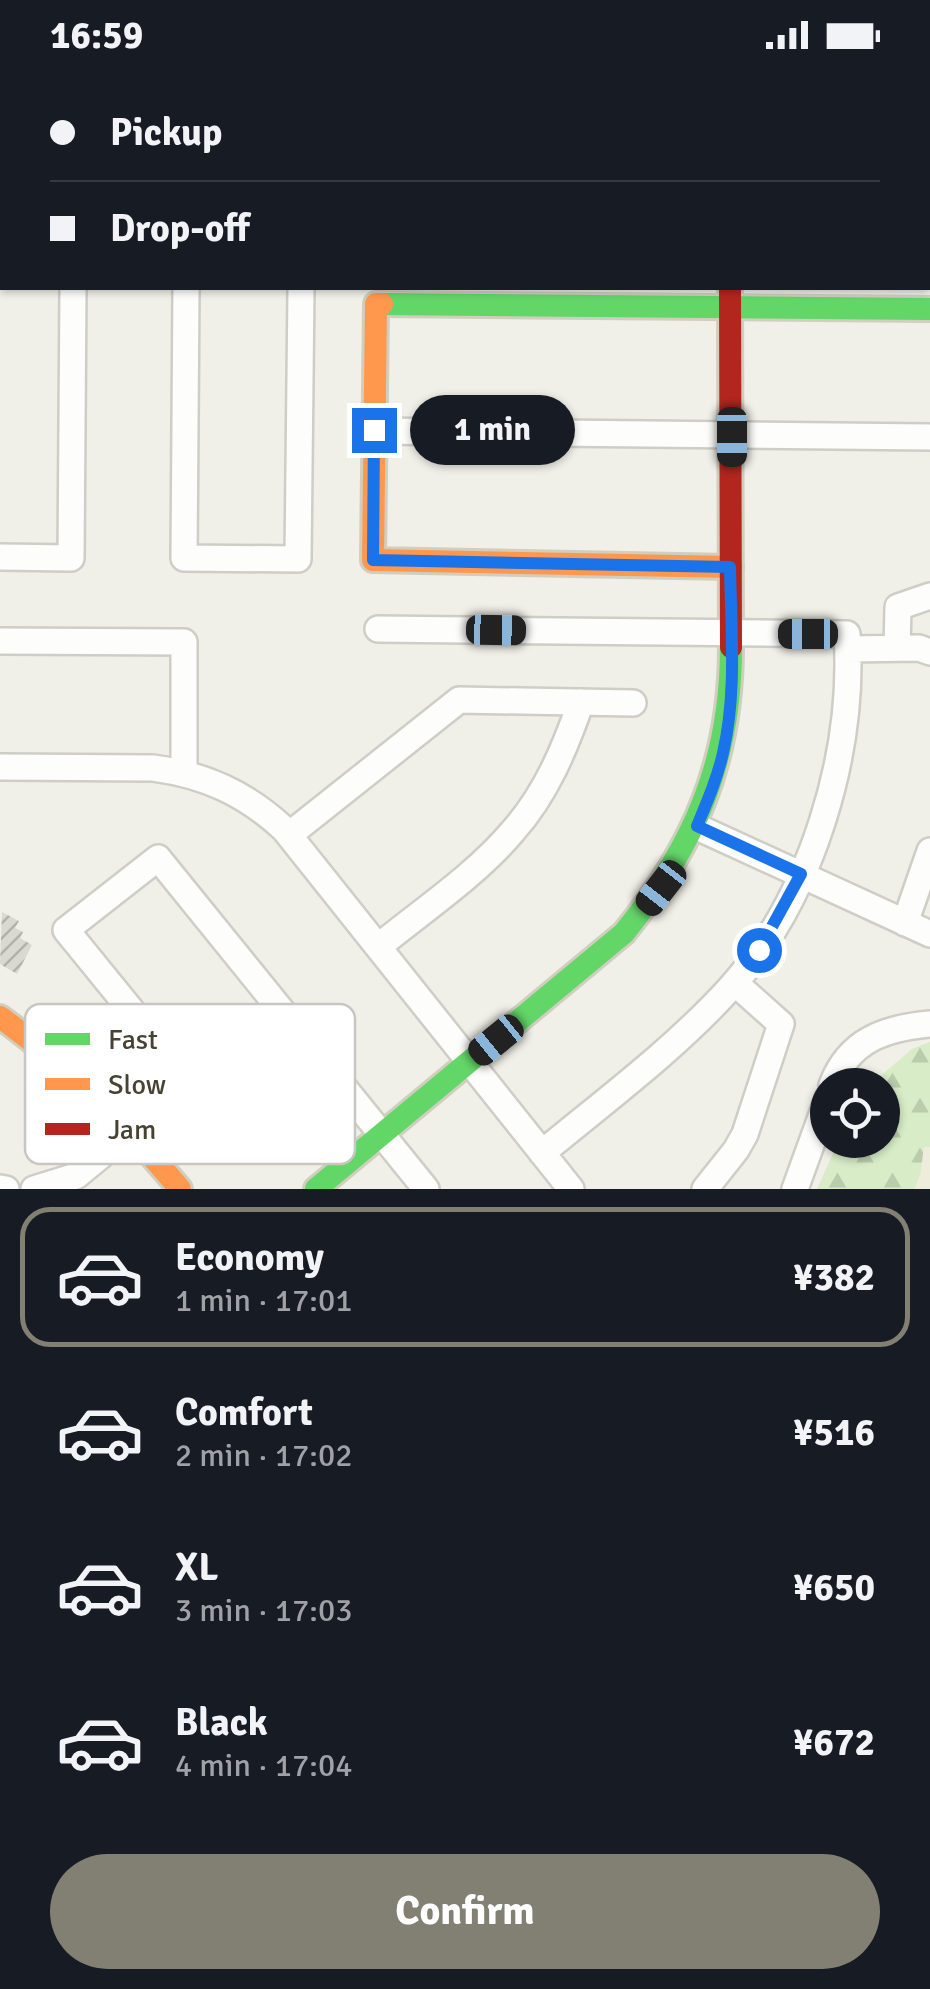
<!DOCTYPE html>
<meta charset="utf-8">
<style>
:root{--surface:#171b24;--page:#242831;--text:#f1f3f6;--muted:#9ea1a6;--line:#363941;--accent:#827f73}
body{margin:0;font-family:Signika,sans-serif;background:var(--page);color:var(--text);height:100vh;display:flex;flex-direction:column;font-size:38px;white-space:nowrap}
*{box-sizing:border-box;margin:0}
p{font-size:32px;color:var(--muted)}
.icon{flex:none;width:55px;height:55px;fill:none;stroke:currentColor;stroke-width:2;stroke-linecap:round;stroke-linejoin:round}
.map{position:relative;height:1119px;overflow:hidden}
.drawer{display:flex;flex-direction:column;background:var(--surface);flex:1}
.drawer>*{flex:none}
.top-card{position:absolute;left:0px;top:0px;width:930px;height:220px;box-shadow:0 2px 8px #0004;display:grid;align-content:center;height:220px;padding:0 50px;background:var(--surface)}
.controls{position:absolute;left:810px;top:998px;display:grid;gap:20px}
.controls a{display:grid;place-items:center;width:90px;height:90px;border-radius:50%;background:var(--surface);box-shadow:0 2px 8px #0004;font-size:50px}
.end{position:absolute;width:45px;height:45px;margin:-22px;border:12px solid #1a73e8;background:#fff;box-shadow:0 0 0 5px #fff}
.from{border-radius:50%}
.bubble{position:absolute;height:70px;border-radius:35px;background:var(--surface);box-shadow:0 2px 8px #0004;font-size:32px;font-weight:700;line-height:70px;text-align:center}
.car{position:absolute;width:30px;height:60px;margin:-30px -15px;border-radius:12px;box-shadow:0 0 8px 2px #0007;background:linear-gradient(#222 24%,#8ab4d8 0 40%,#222 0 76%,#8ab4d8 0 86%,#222 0)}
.top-card b{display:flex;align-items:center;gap:35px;height:95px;font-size:38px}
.top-card b+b{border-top:2px solid var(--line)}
.top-card i{width:25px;height:25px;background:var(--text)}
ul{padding:18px 0 0;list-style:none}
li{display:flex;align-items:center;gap:30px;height:140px;margin:0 20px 15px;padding:0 30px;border:5px solid transparent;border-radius:30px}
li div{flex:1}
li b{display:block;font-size:38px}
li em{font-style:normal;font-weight:700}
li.selected{border-color:var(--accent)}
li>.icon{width:90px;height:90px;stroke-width:1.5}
.action{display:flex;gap:20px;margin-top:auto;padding:20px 50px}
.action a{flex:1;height:115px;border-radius:60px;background:var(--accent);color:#fff;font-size:40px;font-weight:700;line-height:115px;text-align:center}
.status{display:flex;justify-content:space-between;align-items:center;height:70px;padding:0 50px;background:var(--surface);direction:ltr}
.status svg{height:28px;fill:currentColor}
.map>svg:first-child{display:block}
.education{fill:#eeecda}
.forest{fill:url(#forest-firs)}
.building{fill:url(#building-hatch)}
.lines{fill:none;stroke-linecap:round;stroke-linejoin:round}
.street-casing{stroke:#cecdc6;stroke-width:30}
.fast-casing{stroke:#d0cebf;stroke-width:28}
.slow-casing{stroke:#d0cebf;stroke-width:28}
.jam-casing{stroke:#d0cebf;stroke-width:28}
.street{stroke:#fdfdfc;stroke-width:25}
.fast{stroke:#63d668;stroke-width:22}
.slow{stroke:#ff974d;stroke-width:22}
.jam{stroke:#b3261e;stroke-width:22}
.route{stroke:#1a73e8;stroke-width:12}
.key{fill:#fff;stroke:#c8c6c2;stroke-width:2.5}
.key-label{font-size:28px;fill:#464234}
</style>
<div class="status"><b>16:59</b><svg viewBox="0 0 49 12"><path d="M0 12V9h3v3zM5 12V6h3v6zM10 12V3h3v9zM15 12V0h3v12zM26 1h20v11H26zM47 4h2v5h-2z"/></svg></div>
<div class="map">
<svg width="930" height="1119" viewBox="0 0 930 1119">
<defs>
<pattern id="forest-firs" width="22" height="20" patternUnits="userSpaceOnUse" patternTransform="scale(2.5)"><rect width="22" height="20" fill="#d7ecc7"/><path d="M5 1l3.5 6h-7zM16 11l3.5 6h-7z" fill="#baccac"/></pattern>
<pattern id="building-hatch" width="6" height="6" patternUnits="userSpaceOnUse" patternTransform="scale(2.5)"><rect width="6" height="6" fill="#d9d8d1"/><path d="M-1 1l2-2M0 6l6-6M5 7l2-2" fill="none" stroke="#b2b1aa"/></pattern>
</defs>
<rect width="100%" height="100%" fill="#f0efe8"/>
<!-- education -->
<path class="education" d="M 924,1077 L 930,1077 L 930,1119 L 914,1119 L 920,1106 Z"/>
<!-- forest -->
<path class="forest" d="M 930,972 L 930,1077 L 924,1077 L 920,1106 L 914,1119 L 817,1119 L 839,1070 L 882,1070 L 882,1015 L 870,1015 L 912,979 Z"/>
<!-- building -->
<path class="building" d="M 2,842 L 19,851 L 15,858 L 23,862 L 20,868 L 32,875 L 17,904 L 0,894 Z"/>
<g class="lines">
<!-- street casing -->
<g class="street-casing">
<path id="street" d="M 847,0 L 847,2
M 99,2 L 99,0
M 230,2 L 230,0
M 360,2 L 360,0
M 490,2 L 490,0
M 609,2 L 609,0
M 734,2 L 734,0
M 928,110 L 930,110
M 186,218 L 184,488 L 298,489 L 301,218
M 374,361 L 930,367
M 0,487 L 71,488 L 73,218
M 378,559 L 847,564 C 855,683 812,827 731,917 C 675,979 606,1030 542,1083
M 0,571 L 184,572 L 184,703
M 897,578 L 898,537 L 930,526
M 848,579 L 919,578 L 930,582
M 0,697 L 153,698 C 205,705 245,723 284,759 L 571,1119
M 697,757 L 930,864
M 289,765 L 459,630 L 633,633
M 905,853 L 930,781
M 378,877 C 423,840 475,806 513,761 C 546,724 565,678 581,632
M 301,964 L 210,1037 L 66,860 L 158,788 L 426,1119
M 832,1015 C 849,970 885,958 930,954
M 0,1118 L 6,1119
M 34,1119 L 76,1106 L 132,1060
M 705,1119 L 736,1080 L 745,1064 L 781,954 L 735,913
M 795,1119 L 828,1028"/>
</g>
<!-- fast casing -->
<g class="fast-casing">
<path id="fast" d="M 0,104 L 2,104
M 382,234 L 930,239
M 316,1119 L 624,863 C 695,775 731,691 731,577"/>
</g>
<!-- slow casing -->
<g class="slow-casing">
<path id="slow" d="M 382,234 L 376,234 L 373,490 L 731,497
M 0,947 C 69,997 126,1054 180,1119"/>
</g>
<!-- jam casing -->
<g class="jam-casing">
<path id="jam" d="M 730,218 L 731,577"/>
</g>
<!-- street -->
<use href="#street" class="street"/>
<!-- fast -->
<use href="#fast" class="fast"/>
<!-- slow -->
<use href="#slow" class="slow"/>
<!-- jam -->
<use href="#jam" class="jam"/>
</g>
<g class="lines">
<!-- route -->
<path class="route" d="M 374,360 L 373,490 L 730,497 C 731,559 737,623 723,683 C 717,709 707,732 697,756 L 801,804 L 759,880"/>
</g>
<!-- legend -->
<rect x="25" y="934" width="330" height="160" rx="15" class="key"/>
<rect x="45" y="963" width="45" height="12" fill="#63d668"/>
<rect x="45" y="1008" width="45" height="12" fill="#ff974d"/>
<rect x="45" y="1053" width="45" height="12" fill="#b3261e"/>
<g class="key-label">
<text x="108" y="979">Fast</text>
<text x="108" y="1024">Slow</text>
<text x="108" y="1069">Jam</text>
</g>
</svg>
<div class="controls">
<a><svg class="icon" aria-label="locate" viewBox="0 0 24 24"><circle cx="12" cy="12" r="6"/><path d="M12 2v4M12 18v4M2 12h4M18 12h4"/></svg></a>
</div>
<i class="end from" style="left:759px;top:880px"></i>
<i class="end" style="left:374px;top:360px"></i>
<div class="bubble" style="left:410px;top:325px;width:165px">1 min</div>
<i class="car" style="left:732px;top:367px;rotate:180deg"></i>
<i class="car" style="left:496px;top:560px;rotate:91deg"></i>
<i class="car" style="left:808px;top:564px;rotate:270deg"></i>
<i class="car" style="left:661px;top:818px;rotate:218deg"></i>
<i class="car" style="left:496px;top:970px;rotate:231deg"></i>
<div class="top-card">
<b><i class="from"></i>Pickup</b>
<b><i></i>Drop-off</b>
</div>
</div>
<section class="drawer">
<ul>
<li class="selected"><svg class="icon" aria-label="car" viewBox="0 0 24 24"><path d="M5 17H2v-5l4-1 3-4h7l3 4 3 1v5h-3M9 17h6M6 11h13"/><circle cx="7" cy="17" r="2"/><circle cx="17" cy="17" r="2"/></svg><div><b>Economy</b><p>1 min · 17:01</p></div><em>¥382</em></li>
<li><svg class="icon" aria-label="car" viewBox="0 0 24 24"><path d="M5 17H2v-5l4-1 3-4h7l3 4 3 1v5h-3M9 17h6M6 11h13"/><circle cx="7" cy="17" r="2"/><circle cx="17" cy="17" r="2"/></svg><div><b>Comfort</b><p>2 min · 17:02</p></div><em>¥516</em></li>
<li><svg class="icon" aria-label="car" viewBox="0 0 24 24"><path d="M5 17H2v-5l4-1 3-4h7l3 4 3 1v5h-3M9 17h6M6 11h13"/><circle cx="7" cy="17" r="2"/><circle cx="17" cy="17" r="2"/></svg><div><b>XL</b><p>3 min · 17:03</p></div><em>¥650</em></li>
<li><svg class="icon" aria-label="car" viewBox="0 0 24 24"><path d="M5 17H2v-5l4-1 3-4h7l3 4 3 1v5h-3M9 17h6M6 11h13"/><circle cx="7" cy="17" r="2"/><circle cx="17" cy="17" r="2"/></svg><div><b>Black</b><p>4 min · 17:04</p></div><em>¥672</em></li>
</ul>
<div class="action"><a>Confirm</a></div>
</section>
